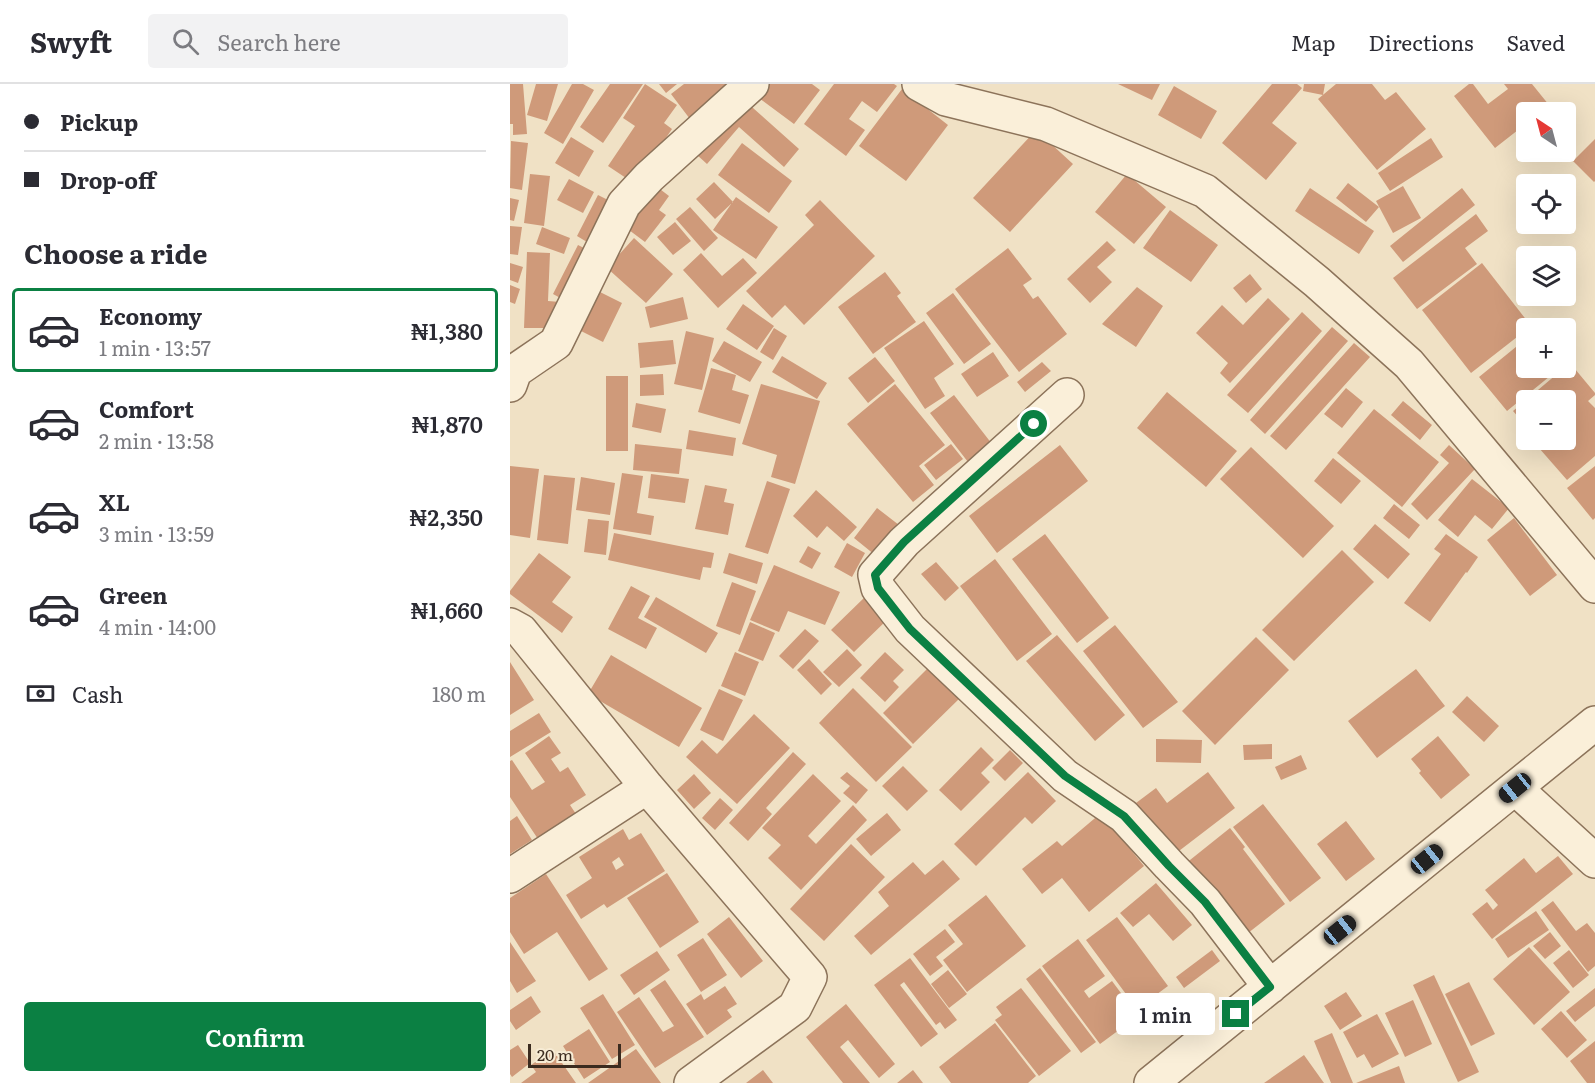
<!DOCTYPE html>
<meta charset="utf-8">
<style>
:root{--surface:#fff;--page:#f2f2f3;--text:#2b2b33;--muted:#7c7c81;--line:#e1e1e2;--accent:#0b8043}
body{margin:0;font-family:Literata,serif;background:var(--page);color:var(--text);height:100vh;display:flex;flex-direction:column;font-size:22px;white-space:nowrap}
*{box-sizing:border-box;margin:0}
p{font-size:20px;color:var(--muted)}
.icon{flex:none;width:33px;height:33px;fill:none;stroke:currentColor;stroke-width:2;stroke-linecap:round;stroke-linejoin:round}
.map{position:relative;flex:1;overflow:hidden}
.drawer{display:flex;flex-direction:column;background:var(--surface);width:510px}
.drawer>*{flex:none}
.top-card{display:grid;align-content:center;height:132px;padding:0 24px;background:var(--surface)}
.needle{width:39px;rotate:324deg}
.controls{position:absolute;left:1006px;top:18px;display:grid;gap:12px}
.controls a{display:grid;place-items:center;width:60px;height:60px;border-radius:6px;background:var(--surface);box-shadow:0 6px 24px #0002;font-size:30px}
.scale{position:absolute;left:18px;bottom:15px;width:93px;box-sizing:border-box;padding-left:6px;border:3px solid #3b2b1f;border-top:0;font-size:16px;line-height:21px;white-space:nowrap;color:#3b2b1f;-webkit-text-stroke:4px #f7ecd5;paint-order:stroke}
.end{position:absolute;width:27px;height:27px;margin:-14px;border:8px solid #0b8043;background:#fff;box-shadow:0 0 0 3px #fff}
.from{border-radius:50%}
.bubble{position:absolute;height:42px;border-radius:6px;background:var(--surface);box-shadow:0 6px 24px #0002;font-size:20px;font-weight:600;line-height:42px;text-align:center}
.car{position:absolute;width:18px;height:36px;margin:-18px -9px;border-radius:8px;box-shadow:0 0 4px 2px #0007;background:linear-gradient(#222 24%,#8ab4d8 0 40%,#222 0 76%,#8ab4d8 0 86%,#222 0)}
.top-card b{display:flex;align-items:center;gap:21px;height:57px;font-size:22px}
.top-card b+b{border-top:2px solid var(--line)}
.top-card i{width:15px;height:15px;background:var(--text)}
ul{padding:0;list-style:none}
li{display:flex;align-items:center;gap:18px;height:84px;margin:0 12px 9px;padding:0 12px;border:3px solid transparent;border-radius:6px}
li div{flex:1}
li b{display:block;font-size:22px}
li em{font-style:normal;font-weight:600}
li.active{border-color:var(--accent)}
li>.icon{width:54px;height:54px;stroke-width:1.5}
h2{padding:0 24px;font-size:27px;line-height:72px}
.pay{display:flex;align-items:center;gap:15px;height:66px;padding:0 24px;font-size:22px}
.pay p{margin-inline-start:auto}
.button{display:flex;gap:12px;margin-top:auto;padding:12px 24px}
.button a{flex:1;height:69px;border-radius:6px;background:var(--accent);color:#fff;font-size:24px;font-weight:600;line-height:69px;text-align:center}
header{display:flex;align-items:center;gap:36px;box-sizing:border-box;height:84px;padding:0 30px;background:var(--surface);border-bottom:2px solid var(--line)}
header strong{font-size:28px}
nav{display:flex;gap:33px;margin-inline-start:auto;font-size:21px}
.search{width:420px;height:54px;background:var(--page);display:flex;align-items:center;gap:15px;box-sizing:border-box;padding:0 21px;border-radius:6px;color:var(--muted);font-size:22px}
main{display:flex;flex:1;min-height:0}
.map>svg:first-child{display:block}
.building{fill:#cf9a7a;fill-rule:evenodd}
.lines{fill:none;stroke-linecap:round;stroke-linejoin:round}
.minor-casing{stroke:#8c735a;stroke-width:36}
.minor{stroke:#faefd9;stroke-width:33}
.route{stroke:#0b8043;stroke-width:8}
</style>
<header>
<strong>Swyft</strong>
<div class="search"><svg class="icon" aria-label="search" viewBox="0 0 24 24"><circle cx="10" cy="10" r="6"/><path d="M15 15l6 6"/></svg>Search here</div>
<nav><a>Map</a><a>Directions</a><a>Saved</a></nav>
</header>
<main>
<section class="drawer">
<div class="top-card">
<b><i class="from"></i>Pickup</b>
<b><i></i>Drop-off</b>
</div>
<h2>Choose a ride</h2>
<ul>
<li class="active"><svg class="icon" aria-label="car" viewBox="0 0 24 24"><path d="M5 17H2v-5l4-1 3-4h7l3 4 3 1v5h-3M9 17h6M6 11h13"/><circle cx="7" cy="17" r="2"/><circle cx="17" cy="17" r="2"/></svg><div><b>Economy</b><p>1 min · 13:57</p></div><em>₦1,380</em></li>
<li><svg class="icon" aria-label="car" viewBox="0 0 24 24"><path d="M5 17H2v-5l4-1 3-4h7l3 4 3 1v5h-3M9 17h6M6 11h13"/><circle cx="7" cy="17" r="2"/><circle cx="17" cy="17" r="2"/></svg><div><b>Comfort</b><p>2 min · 13:58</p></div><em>₦1,870</em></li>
<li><svg class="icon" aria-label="car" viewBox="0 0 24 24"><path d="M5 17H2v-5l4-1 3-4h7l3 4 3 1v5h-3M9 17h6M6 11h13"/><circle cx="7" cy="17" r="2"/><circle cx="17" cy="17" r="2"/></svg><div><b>XL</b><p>3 min · 13:59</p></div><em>₦2,350</em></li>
<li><svg class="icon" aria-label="car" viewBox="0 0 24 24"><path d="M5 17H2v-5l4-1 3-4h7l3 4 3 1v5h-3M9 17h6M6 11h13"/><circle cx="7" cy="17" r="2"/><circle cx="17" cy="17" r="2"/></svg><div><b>Green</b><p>4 min · 14:00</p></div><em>₦1,660</em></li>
</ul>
<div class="pay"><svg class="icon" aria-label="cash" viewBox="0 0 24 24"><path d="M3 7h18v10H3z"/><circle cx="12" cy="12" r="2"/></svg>Cash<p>180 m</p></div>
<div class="button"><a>Confirm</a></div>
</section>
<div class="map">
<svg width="1085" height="999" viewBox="0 0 1085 999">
<rect width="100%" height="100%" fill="#f0e1c5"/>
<!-- building -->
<path class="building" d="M 0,0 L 13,0 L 17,50 L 3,51 L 3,40 L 0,40 Z
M 26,0 L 48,0 L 37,37 L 17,31 Z
M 62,0 L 73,0 L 84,6 L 53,60 L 34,49 Z
M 100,0 L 133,0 L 93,59 L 70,43 Z
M 135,0 L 167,21 L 154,39 L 162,45 L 125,100 L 98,82 L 125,42 L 113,34 Z
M 149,0 L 167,0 L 156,9 Z
M 174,0 L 217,0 L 183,39 L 161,10 Z
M 254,0 L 302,0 L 310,6 L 284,40 L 245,11 Z
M 324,0 L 384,0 L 387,2 L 367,28 L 352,17 L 339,35 L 355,46 L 336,72 L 294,40 Z
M 608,0 L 650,0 L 642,16 Z
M 762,0 L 787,0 L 792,4 L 762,39 L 787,59 L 756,96 L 712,59 Z
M 794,0 L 815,0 L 813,11 L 793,7 Z
M 826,0 L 862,0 L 875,16 L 886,8 L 916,45 L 867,86 L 808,15 Z
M 959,0 L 963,0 L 978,20 L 998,5 L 994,0 L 1022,0 L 1039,21 L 1030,28 L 1017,28 L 1017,39 L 985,64 L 944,12 Z
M 664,2 L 707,27 L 691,55 L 648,31 Z
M 392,5 L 438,41 L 396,97 L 349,62 Z
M 234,16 L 289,65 L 274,83 L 229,43 L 197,80 L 186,70 Z
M 526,46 L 563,80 L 500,148 L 463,114 Z
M 61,53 L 84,67 L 69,93 L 45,79 Z
M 921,54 L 933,73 L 880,107 L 868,89 Z
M 1085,55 L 1085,97 L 1084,98 L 1063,77 Z
M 1,57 L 18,59 L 12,106 L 0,104 Z
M 232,59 L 282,97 L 259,129 L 208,91 Z
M 20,90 L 40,92 L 34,142 L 14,139 Z
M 617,90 L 656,123 L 624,160 L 585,128 Z
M 59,95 L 84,108 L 73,129 L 47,116 Z
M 204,98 L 223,118 L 205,135 L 186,115 Z
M 142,99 L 159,112 L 149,126 L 156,131 L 135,158 L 111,140 Z
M 838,99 L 869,123 L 856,138 L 826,114 Z
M 893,102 L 911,134 L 883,149 L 866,117 Z
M 800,104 L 864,147 L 849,170 L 785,127 Z
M 952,104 L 965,121 L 893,178 L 880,162 Z
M 88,111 L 104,119 L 82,161 L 67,152 Z
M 226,113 L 268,143 L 246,175 L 203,146 Z
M 0,114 L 9,116 L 4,137 L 0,136 Z
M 310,116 L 365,172 L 294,241 L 275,221 L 262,234 L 236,207 L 304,141 L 295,131 Z
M 180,123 L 208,154 L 194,167 L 166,135 Z
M 660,126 L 708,161 L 681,198 L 633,164 Z
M 966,130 L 978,147 L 955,164 L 967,180 L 907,225 L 883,194 Z
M 165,138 L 181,157 L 163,171 L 147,153 Z
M 0,142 L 12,143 L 8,171 L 0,170 Z
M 32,143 L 60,154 L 54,170 L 26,160 Z
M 124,154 L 163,190 L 136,219 L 97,184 Z
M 597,157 L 606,166 L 587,183 L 602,198 L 580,219 L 557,195 Z
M 68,161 L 80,167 L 54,216 L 43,210 Z
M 498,164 L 522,195 L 513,201 L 523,215 L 528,212 L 557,250 L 509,288 L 445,205 Z
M 17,168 L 40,169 L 38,217 L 50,218 L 49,244 L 14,244 Z
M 191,169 L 212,192 L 233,174 L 247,189 L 208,224 L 173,186 Z
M 0,179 L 13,183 L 8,199 L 0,196 Z
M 972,179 L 1021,242 L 961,289 L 912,226 Z
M 375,188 L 391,209 L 387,212 L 406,238 L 363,270 L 328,223 Z
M 740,190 L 752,205 L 736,219 L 723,204 Z
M 0,201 L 10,205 L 5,220 L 0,218 Z
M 627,203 L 653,222 L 626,263 L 592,240 Z
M 84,205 L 112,219 L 93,258 L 65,244 Z
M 443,209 L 481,260 L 454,280 L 416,229 Z
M 173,213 L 178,235 L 140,244 L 135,223 Z
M 758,214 L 780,235 L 720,299 L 710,289 L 718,279 L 686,249 L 712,221 L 733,241 Z
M 233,220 L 264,242 L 247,266 L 216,245 Z
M 792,228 L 812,247 L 738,329 L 717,311 Z
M 414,237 L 444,280 L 424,294 L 435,312 L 415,325 L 374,264 Z
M 822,243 L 838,257 L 755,350 L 740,336 Z
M 264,244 L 277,252 L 263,276 L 250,268 Z
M 176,247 L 204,254 L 192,306 L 164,300 Z
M 1017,254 L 1017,284 L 1050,284 L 997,327 L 969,293 Z
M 163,256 L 166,280 L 130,284 L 128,259 Z
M 214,257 L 252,278 L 240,298 L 202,277 Z
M 844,259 L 860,273 L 776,366 L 760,352 Z
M 483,268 L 499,292 L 467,313 L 451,290 Z
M 272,272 L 317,299 L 307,315 L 262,288 Z
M 365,273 L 385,297 L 358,319 L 338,294 Z
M 532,278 L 541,287 L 515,308 L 507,298 Z
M 1060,279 L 1085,309 L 1085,311 L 1078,317 L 1085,324 L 1085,372 L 1057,396 L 1022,356 L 1056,356 L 1056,316 L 1017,316 L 1017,343 L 1003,327 Z
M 201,284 L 226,291 L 222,306 L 239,311 L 230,340 L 188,328 Z
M 153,290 L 154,311 L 130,312 L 130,291 Z
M 96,292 L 118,292 L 118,367 L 96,367 Z
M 251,300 L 310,317 L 285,400 L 261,393 L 267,371 L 232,360 Z
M 385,300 L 435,361 L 409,382 L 424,401 L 403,418 L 337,340 Z
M 836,304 L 853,318 L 832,344 L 814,330 Z
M 657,308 L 727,367 L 696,403 L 627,344 Z
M 444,311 L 482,360 L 458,378 L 420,329 Z
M 893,317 L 922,341 L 910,356 L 881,331 Z
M 126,319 L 156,325 L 151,349 L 122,343 Z
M 864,325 L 929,378 L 892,423 L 827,369 Z
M 179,346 L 226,354 L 223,372 L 176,365 Z
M 125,360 L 172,365 L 169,390 L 123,386 Z
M 441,360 L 453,375 L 426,396 L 414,381 Z
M 550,361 L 578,397 L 487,469 L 459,432 Z
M 939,361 L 965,385 L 917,436 L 901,420 L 939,379 L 930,371 Z
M 741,363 L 824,442 L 793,474 L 710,395 Z
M 823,374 L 851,397 L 831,420 L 804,397 Z
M 0,382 L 29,385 L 20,454 L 0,451 Z
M 1085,382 L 1085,434 L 1083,436 L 1057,404 Z
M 112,389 L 133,392 L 127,429 L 144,432 L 141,451 L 103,445 Z
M 141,390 L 179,395 L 175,419 L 138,414 Z
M 34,391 L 65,394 L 58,460 L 27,456 Z
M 71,393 L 105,399 L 100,431 L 66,426 Z
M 962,395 L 999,424 L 982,445 L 965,431 L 948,453 L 928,436 Z
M 257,397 L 280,405 L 258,470 L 235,463 Z
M 195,401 L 217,405 L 214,418 L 224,420 L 218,451 L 185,445 Z
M 306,406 L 347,443 L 334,457 L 317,442 L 307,454 L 283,432 Z
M 884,420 L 910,441 L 899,455 L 873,434 Z
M 367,424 L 389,441 L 365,471 L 344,454 Z
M 1004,434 L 1047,491 L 1020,512 L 977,456 Z
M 78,435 L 99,437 L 96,471 L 74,468 Z
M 865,440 L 900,470 L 878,495 L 843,465 Z
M 104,449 L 204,469 L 201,484 L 193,483 L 190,496 L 98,476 Z
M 535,450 L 599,534 L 567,559 L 502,475 Z
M 936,450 L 968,473 L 957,489 L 956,488 L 920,538 L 894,519 L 931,470 L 924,465 Z
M 337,459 L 355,469 L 342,493 L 324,483 Z
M 298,462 L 311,469 L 302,485 L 289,478 Z
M 832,466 L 864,498 L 784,577 L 752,546 Z
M 29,469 L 61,493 L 42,518 L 63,533 L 52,549 L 0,510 L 0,507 Z
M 219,469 L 253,479 L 247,500 L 213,489 Z
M 485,475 L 542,550 L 507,577 L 450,502 Z
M 426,478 L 449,504 L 435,517 L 411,490 Z
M 264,481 L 330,508 L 315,541 L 278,527 L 269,548 L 240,536 Z
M 222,498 L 246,507 L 230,551 L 206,542 Z
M 121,502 L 140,512 L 128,534 L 147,544 L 136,565 L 98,545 Z
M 357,511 L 380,533 L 344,568 L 321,546 Z
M 146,513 L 208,549 L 196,569 L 134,533 Z
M 240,538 L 265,549 L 253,577 L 228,567 Z
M 605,541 L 668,618 L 633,644 L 573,567 Z
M 295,545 L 309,557 L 283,585 L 269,572 Z
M 547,551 L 615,631 L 585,657 L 516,577 Z
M 746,553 L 779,586 L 705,661 L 672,627 Z
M 337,565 L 352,581 L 329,603 L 313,588 Z
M 225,568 L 249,578 L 235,612 L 211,602 Z
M 375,568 L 394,586 L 383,597 L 389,603 L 375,618 L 350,594 Z
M 101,571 L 192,624 L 169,663 L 78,610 Z
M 299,575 L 322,600 L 311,611 L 287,586 Z
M 0,578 L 24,616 L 0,631 Z
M 420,582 L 451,613 L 403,660 L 373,629 Z
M 906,585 L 935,622 L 867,674 L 838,637 Z
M 343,604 L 402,663 L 366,698 L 309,639 Z
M 209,605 L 233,616 L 213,657 L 190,646 Z
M 957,612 L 989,642 L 974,658 L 942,628 Z
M 29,629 L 41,648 L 0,673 L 0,647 Z
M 244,630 L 280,664 L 227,720 L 176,673 L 192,656 L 207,670 Z
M 39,652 L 51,669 L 41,675 L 50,688 L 58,683 L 76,711 L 60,721 L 66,730 L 28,755 L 0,713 L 0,677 L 2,676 L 22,706 L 35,698 L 15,669 Z
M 928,652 L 960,691 L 931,715 L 909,689 L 911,687 L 901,675 Z
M 646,655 L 692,656 L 691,679 L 646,678 Z
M 762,660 L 762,675 L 734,676 L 733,661 Z
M 471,663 L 484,676 L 471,689 L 480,698 L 451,727 L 429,706 Z
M 500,666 L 513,679 L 495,697 L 482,684 Z
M 283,668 L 296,680 L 256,724 L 262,730 L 238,757 L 219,739 Z
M 791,671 L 797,685 L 771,696 L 765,683 Z
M 393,682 L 418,707 L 397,727 L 372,702 Z
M 337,688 L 358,706 L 346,720 L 333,709 L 340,702 L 330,694 Z
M 518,688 L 546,717 L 522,740 L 515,733 L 466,782 L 444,760 Z
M 698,688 L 725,724 L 665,770 L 626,719 L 646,704 L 657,719 Z
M 184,690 L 201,709 L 184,725 L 167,706 Z
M 303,690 L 331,717 L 298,752 L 306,760 L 343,721 L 357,736 L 291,806 L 258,774 L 271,761 L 252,744 Z
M 210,714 L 223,726 L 205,746 L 192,734 Z
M 753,720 L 811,794 L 780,818 L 723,743 Z
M 377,729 L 391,746 L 361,772 L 346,755 Z
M 591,729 L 634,782 L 579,828 L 552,794 L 532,810 L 512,785 L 547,757 L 552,762 Z
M 7,732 L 22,756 L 0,770 L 0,737 Z
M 836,737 L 865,775 L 836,797 L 807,760 Z
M 720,744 L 735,763 L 733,765 L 775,820 L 733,853 L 675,780 Z
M 113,745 L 119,756 L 131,749 L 155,787 L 97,824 L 94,820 L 71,835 L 56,811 L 82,794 L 69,773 ZM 109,773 L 114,781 L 106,786 L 102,778 Z
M 341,760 L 375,793 L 314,857 L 280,825 Z
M 1048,772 L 1063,790 L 982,855 L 962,830 L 977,818 L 983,826 L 988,821 L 975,806 L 1014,774 L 1026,789 Z
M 433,776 L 450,795 L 361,871 L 344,852 L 379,822 L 368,808 L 403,778 L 415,791 Z
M 157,789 L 189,838 L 150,864 L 117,814 Z
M 36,790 L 98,885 L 79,897 L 47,848 L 14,870 L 0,848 L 0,814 Z
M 646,799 L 682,841 L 663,857 L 639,830 L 623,843 L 610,829 Z
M 476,811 L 516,862 L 457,908 L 433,876 L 453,860 L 438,841 Z
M 1043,817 L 1066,847 L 1077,839 L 1085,849 L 1085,882 L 1078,888 L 1031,826 Z
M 1026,827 L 1039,846 L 998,874 L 985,855 Z
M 219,833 L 253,877 L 231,894 L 197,850 Z
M 607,833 L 658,902 L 627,925 L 576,856 Z
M 435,845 L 445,858 L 426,873 L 433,882 L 420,892 L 403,870 Z
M 1040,848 L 1051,862 L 1035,875 L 1023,862 Z
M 193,854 L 217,891 L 191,908 L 167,871 Z
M 568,855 L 595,892 L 574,907 L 579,914 L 602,897 L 628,932 L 590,960 L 532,882 Z
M 0,858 L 26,897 L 7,909 L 0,897 Z
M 1019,863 L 1060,908 L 1024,941 L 983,895 Z
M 702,866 L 710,877 L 674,904 L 666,893 Z
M 1059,866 L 1079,891 L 1063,904 L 1043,879 Z
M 147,867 L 160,886 L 124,911 L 110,891 Z
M 400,874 L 447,936 L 435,945 L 430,938 L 426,941 L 394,898 L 390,901 L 428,950 L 411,963 L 364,901 Z
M 530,884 L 586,958 L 571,969 L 516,895 Z
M 438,886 L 457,910 L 439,924 L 421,900 Z
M 924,891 L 969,988 L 948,998 L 903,901 Z
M 155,896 L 194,953 L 145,984 L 107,928 L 129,913 L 153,948 L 164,942 L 140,906 Z
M 959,898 L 985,950 L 961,962 L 935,910 Z
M 215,902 L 227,920 L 217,926 L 222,933 L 197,951 L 176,920 L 191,910 L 194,916 Z
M 511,904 L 561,967 L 529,992 L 485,936 L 492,931 L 486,923 Z
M 1085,904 L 1085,922 L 1065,938 L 1056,927 Z
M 836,908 L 852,932 L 830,946 L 814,922 Z
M 93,910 L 125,961 L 102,975 L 70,924 Z
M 21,912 L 31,928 L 6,946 L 0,937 L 0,926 Z
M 903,916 L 922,960 L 895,973 L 875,929 Z
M 336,920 L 385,980 L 369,994 L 338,956 L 330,963 L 360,999 L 333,999 L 296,953 Z
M 1051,927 L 1077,956 L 1057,974 L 1031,945 Z
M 867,930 L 889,970 L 862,984 L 854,970 L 847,974 L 833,948 Z
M 485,939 L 526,992 L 518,999 L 441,999 L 429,983 Z
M 79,945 L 100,978 L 74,995 L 53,962 Z
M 822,949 L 843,999 L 821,999 L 804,957 Z
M 1085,957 L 1085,999 L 1077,999 L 1060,977 Z
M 8,961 L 20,979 L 2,993 L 0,990 L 0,966 Z
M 126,965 L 151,999 L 78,999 Z
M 43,966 L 66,999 L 11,999 L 26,988 L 21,981 Z
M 794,971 L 814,999 L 754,999 Z
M 889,982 L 895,999 L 846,999 Z
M 253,986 L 263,999 L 236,999 Z
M 403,986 L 413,999 L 387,999 Z"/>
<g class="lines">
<!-- minor casing -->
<g class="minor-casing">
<path id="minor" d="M 409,0 L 436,15 L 536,40 L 695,107 L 807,198 L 899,280 L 1085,502
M 0,301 L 5,287 L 46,259 L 114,120 L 139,93 L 242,0
M 557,311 L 394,458 L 365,491 L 368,504 L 400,545 L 555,692 L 614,732 L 659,781 L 695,818 L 760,903
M 0,541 L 11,547 L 137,703 L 300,893 L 285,923 L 181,999
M 1005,704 L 1085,777
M 0,792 L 137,703
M 641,999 L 1085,639"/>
</g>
<!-- minor -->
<use href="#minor" class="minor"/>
</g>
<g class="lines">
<!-- route -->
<path class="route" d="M 524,340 L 394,458 L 365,491 L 368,504 L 400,545 L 555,692 L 614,732 L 659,782 L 695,818 L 760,903 L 726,930"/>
</g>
</svg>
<div class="controls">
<a><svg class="needle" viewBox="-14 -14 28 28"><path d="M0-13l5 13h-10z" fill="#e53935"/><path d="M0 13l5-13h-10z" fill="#7c7c81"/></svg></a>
<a><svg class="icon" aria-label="locate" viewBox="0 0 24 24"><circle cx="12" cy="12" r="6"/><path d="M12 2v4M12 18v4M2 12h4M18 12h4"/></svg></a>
<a><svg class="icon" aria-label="layers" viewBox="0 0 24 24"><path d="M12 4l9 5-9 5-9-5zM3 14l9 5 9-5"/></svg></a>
<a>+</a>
<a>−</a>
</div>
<div class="scale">20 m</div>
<i class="end from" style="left:524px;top:340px"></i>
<i class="end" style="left:726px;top:930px"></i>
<div class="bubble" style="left:606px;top:909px;width:99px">1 min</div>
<i class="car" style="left:1005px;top:704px;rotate:231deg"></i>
<i class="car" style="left:917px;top:775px;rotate:51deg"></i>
<i class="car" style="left:830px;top:846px;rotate:51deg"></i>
</div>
</main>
